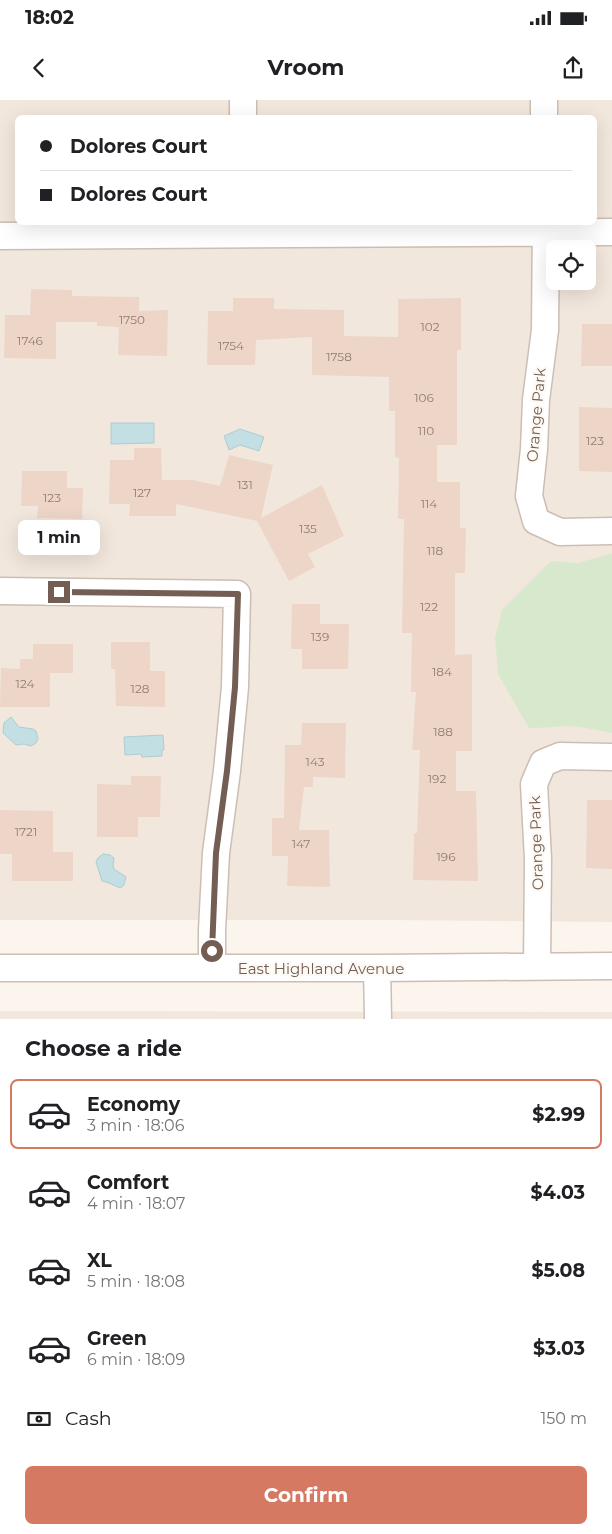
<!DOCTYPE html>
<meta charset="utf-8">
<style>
:root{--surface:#fff;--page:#f2f2f2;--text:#202124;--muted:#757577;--line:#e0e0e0;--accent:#d57962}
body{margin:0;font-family:Montserrat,sans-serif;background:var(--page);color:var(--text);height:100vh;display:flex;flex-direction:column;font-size:19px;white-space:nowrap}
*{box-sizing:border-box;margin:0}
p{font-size:16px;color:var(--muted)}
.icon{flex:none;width:28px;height:28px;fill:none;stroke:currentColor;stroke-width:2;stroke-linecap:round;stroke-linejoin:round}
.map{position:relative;height:919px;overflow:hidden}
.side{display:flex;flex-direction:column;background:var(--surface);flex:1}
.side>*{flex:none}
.banner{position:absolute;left:15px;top:15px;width:582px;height:110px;border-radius:8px;box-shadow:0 5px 20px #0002;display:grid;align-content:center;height:110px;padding:0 25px;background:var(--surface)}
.controls{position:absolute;left:546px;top:140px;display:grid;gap:10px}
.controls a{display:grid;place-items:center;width:50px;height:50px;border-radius:8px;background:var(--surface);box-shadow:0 5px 20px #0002;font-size:25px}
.end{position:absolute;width:22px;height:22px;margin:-11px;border:6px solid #745d52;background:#fff;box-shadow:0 0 0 2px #fff}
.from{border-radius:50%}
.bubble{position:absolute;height:35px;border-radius:8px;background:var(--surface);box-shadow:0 5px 20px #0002;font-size:16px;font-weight:700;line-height:35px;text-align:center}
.banner b{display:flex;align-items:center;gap:18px;height:48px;font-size:19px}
.banner b+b{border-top:1px solid var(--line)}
.banner i{width:12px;height:12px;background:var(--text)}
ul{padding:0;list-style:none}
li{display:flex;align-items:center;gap:15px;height:70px;margin:0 10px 8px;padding:0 15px;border:2px solid transparent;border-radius:8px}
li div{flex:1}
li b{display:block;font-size:19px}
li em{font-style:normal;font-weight:700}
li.current{border-color:var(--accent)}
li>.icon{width:45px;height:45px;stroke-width:1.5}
h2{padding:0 25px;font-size:22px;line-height:60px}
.pay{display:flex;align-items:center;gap:12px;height:55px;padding:0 25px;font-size:19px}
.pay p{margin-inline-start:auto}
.button{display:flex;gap:10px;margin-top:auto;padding:10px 25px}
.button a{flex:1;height:58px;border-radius:8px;background:var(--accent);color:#fff;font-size:20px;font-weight:700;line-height:58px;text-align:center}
.status{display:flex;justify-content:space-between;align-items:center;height:35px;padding:0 25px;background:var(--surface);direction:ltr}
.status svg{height:14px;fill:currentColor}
header{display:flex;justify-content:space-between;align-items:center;height:65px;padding:0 25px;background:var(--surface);font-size:22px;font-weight:700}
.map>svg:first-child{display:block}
.residential{fill:#f2e7dd;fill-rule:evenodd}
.green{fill:#d8e8cd}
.water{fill:#c3dfe3;stroke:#abced3}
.building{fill:#edd6c8}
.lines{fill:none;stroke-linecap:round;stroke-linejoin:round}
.minor-casing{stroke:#ccbeb4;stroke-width:29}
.minor{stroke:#fff;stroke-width:26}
.route{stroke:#745d52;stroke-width:6}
.labels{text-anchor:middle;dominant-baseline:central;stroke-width:4.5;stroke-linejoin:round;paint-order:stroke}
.number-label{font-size:12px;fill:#927b70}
.street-label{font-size:15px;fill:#745d52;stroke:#fdf9f4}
</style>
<div class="status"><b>18:02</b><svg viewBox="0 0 49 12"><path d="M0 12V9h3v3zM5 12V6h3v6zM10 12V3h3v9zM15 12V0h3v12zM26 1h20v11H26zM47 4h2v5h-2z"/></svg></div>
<header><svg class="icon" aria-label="back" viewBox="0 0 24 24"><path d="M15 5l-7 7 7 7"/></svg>Vroom<svg class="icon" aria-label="share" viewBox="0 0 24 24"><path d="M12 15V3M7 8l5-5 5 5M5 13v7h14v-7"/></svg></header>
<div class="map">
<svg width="612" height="919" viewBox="0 0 612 919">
<rect width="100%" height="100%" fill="#fbf5ee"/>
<!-- residential -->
<path class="residential" d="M 0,0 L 612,0 L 612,822 L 382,820 L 0,820 ZM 18,18 L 595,18 L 595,122 L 18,122 ZM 555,149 L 588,149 L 588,181 L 555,181 Z
M 0,911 L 612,912 L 612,919 L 0,919 Z"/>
<!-- green -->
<path class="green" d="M 609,454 L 612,454 L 612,633 C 597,630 580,626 565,626 C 553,627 541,628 529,628 L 498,574 L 495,537 L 502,510 L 551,461 L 578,463 Z"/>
<!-- water -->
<path class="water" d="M 111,323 L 154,323 L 154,343 L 111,344 Z
M 240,329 L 264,337 L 259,351 L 240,345 L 229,350 L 224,336 Z
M 11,617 L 19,627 L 33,629 L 36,631 L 38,639 L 36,643 L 31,646 L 24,644 L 16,645 L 3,633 L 4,623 Z
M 163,635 L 164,650 L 162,650 L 162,656 L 142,657 L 141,654 L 125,655 L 124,637 Z
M 103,754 L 110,755 L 114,758 L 113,766 L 114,769 L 126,777 L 124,785 L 120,788 L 109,783 L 102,781 L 96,762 L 98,758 Z"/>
<!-- building -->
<path class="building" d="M 31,189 L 72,190 L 72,196 L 139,197 L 139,211 L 168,210 L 167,256 L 118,255 L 119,227 L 97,226 L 97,222 L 56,222 L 56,259 L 4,258 L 5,215 L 30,215 Z
M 233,198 L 274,198 L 274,209 L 344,210 L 344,236 L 398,237 L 398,199 L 461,198 L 461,250 L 457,250 L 457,345 L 437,345 L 437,382 L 460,382 L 460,428 L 466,428 L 465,473 L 455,473 L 455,555 L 472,554 L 472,651 L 456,651 L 456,691 L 476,691 L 478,781 L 413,780 L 414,733 L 417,733 L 420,650 L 412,650 L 416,592 L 411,592 L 412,533 L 402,533 L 404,419 L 398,419 L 399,358 L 395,357 L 395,311 L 389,311 L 389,277 L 312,275 L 312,237 L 256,240 L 255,265 L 207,265 L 208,211 L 233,211 Z
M 582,224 L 612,224 L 612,266 L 581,266 Z
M 579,307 L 612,308 L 612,372 L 579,371 Z
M 134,348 L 161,348 L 162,380 L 193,380 L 220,386 L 229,355 L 273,365 L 261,418 L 322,385 L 344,436 L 308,454 L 315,467 L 289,481 L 257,421 L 176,404 L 176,416 L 129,416 L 130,404 L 109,404 L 110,360 L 134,360 Z
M 22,371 L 67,371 L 67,388 L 83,388 L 82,419 L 37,418 L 38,406 L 21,406 Z
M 292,504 L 320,504 L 320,524 L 349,524 L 348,569 L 302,569 L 302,549 L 291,549 Z
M 111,542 L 150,542 L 150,571 L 165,571 L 165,607 L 116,606 L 115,569 L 111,569 Z
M 33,544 L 73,544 L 73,573 L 50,573 L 50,607 L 0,607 L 1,568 L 20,569 L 20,559 L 33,559 Z
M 302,623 L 346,623 L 345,678 L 313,677 L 313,687 L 304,687 L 299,730 L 329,730 L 330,787 L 287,786 L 288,756 L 272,756 L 272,718 L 284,718 L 285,645 L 301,645 Z
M 131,676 L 161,676 L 160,717 L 138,717 L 138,737 L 97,737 L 97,684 L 131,685 Z
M 587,700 L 612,700 L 612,769 L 586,768 Z
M 0,710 L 53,711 L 53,752 L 73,752 L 73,781 L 12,781 L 12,754 L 0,754 Z"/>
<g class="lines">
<!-- minor casing -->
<g class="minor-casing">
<path id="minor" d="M 544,0 L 544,18
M 243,18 L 243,0
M 546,122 L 545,230 L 536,300 L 534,349 L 529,396 L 536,421 L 560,432 L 612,431
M 0,136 L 612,132
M 0,491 L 237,494 L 235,587 L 227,671 L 216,753 L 212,830 L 212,868
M 537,866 L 538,759 L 534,684 L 543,663 L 560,656 L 612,657
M 0,868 L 377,868 L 612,866
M 377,868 L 378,919"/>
</g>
<!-- minor -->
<use href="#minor" class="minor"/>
</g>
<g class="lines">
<!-- route -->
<path class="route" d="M 59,492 L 238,494 L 235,587 L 227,671 L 216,753 L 212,851"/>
</g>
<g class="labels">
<!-- number labels -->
<g class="number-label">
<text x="132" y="219">1750</text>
<text x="430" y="226">102</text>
<text x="30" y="240">1746</text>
<text x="231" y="245">1754</text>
<text x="339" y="256">1758</text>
<text x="424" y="297">106</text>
<text x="426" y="330">110</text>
<text x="595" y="340">123</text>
<text x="245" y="384">131</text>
<text x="142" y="392">127</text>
<text x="52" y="397">123</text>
<text x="429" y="403">114</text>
<text x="308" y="428">135</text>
<text x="435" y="450">118</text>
<text x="429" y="506">122</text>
<text x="320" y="536">139</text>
<text x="442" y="571">184</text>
<text x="25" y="583">124</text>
<text x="140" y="588">128</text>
<text x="443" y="631">188</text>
<text x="315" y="661">143</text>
<text x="437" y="678">192</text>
<text x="26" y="731">1721</text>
<text x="301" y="743">147</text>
<text x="446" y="756">196</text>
</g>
<!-- street labels -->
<g class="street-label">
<text transform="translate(536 315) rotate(-85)">Orange Park</text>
<text transform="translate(536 743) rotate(-92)">Orange Park</text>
<text x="321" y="868">East Highland Avenue</text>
</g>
</g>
</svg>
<div class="controls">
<a><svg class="icon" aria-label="locate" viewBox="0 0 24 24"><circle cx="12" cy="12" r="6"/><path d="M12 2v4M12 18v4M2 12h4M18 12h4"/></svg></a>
</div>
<i class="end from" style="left:212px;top:851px"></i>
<i class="end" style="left:59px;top:492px"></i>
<div class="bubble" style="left:18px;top:420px;width:82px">1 min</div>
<div class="banner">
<b><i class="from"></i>Dolores Court</b>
<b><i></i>Dolores Court</b>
</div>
</div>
<section class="side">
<h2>Choose a ride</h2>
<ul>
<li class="current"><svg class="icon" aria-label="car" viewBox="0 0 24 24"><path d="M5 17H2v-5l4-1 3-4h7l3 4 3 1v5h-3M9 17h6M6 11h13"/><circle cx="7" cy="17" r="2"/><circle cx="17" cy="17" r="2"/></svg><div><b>Economy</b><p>3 min · 18:06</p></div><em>$2.99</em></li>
<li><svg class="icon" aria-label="car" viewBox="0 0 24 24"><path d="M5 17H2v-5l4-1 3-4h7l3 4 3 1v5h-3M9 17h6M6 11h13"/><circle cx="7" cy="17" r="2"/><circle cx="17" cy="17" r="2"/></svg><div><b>Comfort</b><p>4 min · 18:07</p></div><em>$4.03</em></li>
<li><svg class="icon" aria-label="car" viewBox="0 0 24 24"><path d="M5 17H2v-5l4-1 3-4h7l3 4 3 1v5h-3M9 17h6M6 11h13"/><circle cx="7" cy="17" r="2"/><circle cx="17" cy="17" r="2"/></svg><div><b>XL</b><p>5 min · 18:08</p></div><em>$5.08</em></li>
<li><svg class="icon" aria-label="car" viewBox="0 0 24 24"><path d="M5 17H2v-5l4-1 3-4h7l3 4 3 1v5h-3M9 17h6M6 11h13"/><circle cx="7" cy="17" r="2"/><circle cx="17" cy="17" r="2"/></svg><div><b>Green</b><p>6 min · 18:09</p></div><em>$3.03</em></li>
</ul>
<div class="pay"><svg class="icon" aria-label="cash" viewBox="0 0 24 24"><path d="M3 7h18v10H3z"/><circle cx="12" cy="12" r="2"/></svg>Cash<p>150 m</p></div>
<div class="button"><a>Confirm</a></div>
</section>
